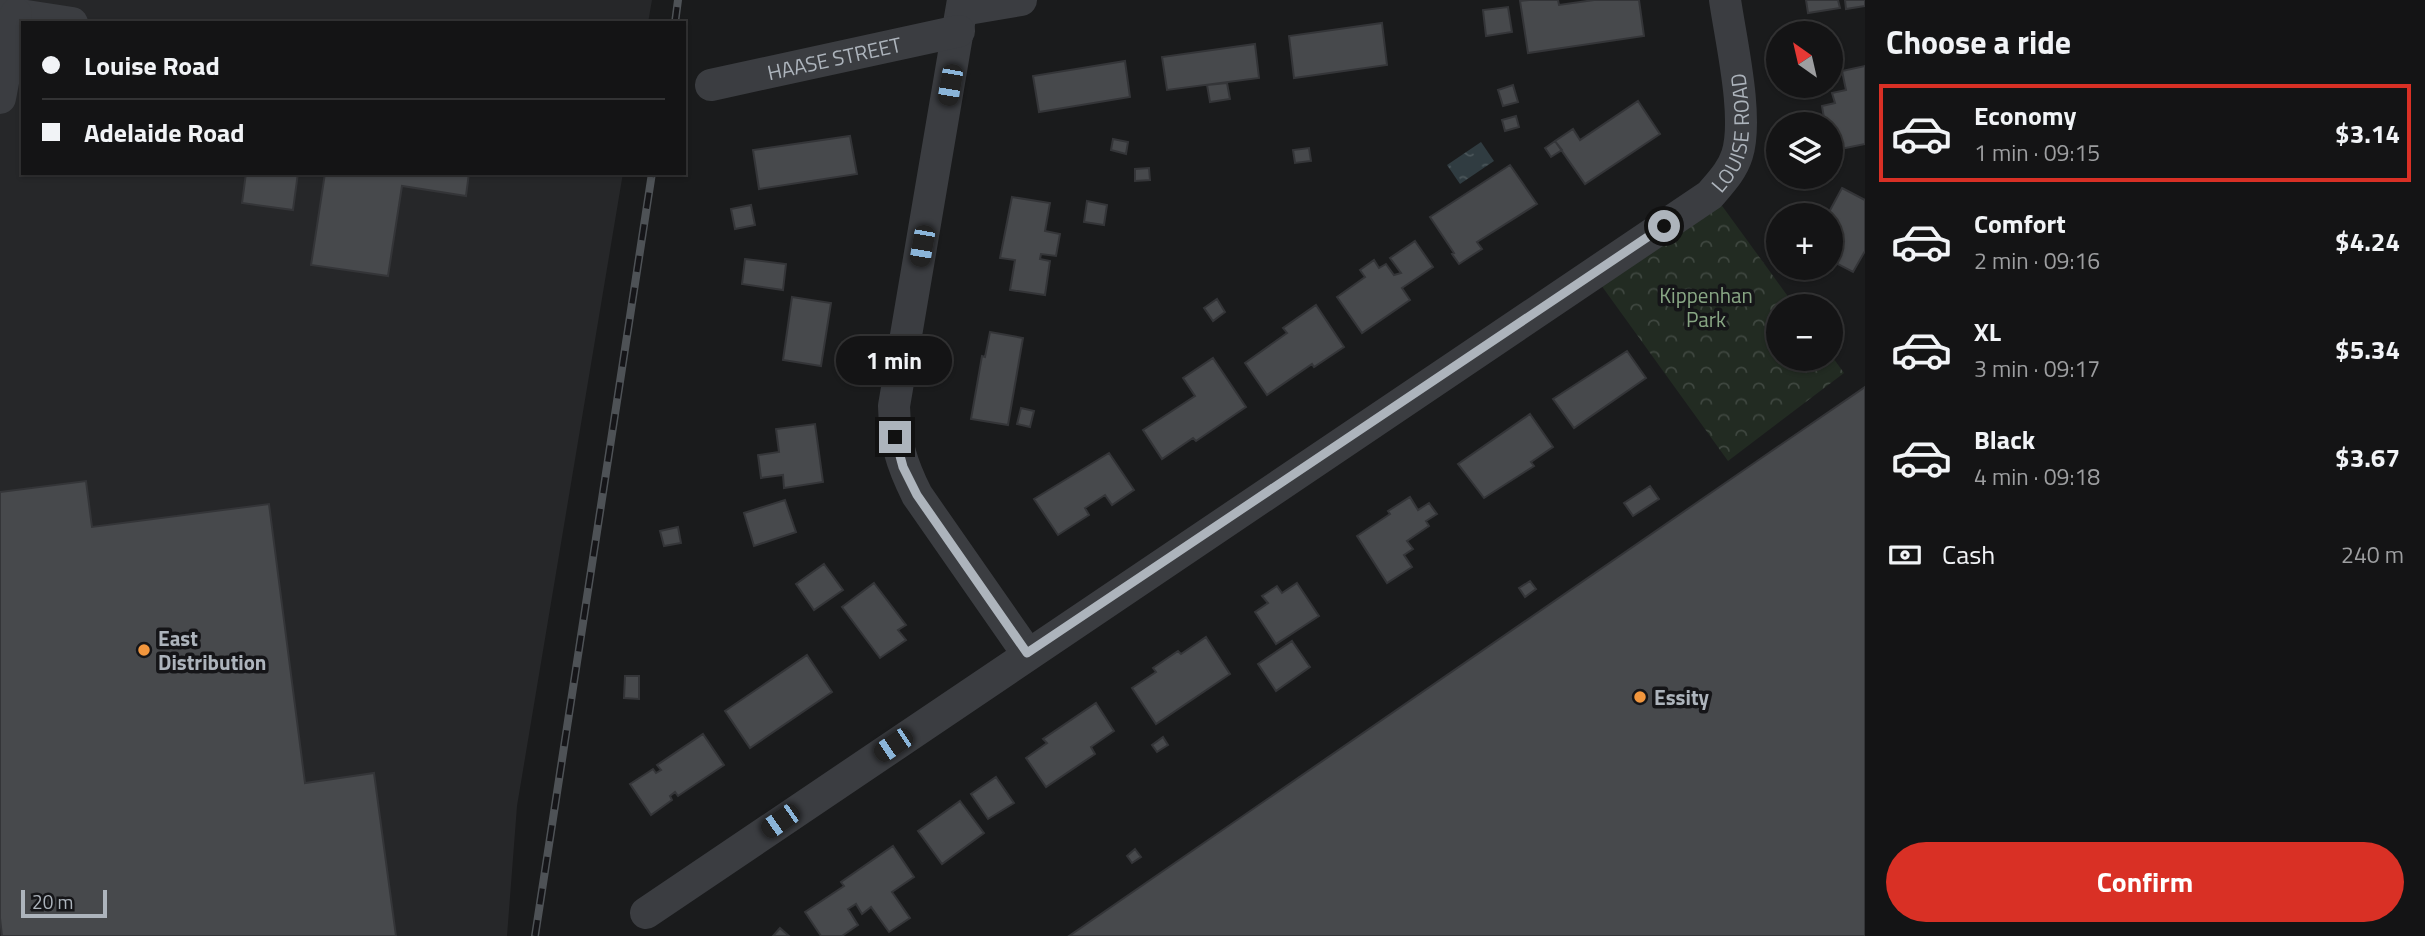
<!DOCTYPE html>
<meta charset="utf-8">
<style>
:root{--surface:#141415;--page:#212122;--text:#f1f3f6;--muted:#9d9ea0;--line:#333334;--accent:#d93025}
body{margin:0;font-family:"Titillium Web",sans-serif;background:var(--page);color:var(--text);height:100vh;display:flex;flex-direction:column;font-size:26px;white-space:nowrap}
*{box-sizing:border-box;margin:0}
p{font-size:23px;color:var(--muted)}
.icon{flex:none;width:38px;height:38px;fill:none;stroke:currentColor;stroke-width:2;stroke-linecap:round;stroke-linejoin:round}
.map{position:relative;flex:1;overflow:hidden}
.side{display:flex;flex-direction:column;background:var(--surface);width:560px}
.side>*{flex:none}
.banner{position:absolute;left:21px;top:21px;width:665px;height:154px;border-radius:0px;box-shadow:0 2px 5px #0004,0 0 0 2px var(--line);display:grid;align-content:center;height:154px;padding:0 21px;background:var(--surface)}
.needle{width:46px;rotate:326deg}
.controls{position:absolute;left:1766px;top:21px;display:grid;gap:14px}
.controls a{display:grid;place-items:center;width:77px;height:77px;border-radius:50%;background:var(--surface);box-shadow:0 2px 5px #0004,0 0 0 2px var(--line);font-size:35px}
.scale{position:absolute;left:21px;bottom:18px;width:86px;box-sizing:border-box;padding-left:7px;border:4px solid #adb4bc;border-top:0;font-size:19px;line-height:24px;white-space:nowrap;color:#adb4bc;-webkit-text-stroke:5px #151518;paint-order:stroke}
.end{position:absolute;width:32px;height:32px;margin:-16px;border:9px solid #adb4bc;background:#111;box-shadow:0 0 0 4px #111}
.from{border-radius:50%}
.bubble{position:absolute;height:49px;border-radius:24px;background:var(--surface);box-shadow:0 2px 5px #0004,0 0 0 2px var(--line);font-size:23px;font-weight:700;line-height:49px;text-align:center}
.car{position:absolute;width:21px;height:42px;margin:-21px -10px;border-radius:9px;box-shadow:0 0 5px 2px #0007;background:linear-gradient(#222 24%,#8ab4d8 0 40%,#222 0 76%,#8ab4d8 0 86%,#222 0)}
.banner b{display:flex;align-items:center;gap:24px;height:66px;font-size:26px}
.banner b+b{border-top:2px solid var(--line)}
.banner i{width:18px;height:18px;background:var(--text)}
ul{padding:0;list-style:none}
li{display:flex;align-items:center;gap:21px;height:98px;margin:0 14px 10px;padding:0 7px;border:4px solid transparent;border-radius:0px}
li div{flex:1}
li b{display:block;font-size:26px}
li em{font-style:normal;font-weight:700}
li.selected{border-color:var(--accent)}
li>.icon{width:63px;height:63px;stroke-width:1.5}
h2{padding:0 21px;font-size:32px;line-height:84px}
.pay{display:flex;align-items:center;gap:18px;height:77px;padding:0 21px;font-size:26px}
.pay p{margin-inline-start:auto}
.action{display:flex;gap:14px;margin-top:auto;padding:14px 21px}
.action a{flex:1;height:80px;border-radius:42px;background:var(--accent);color:#fff;font-size:28px;font-weight:700;line-height:80px;text-align:center}
main{display:flex;flex:1;min-height:0}
.map>svg:first-child{display:block}
.built{fill:#262729}
.park{fill:url(#park-crowns)}
.water{fill:url(#water-ripples)}
.building{fill:#47494c;stroke:#343538;stroke-width:2}
.lines{fill:none;stroke-linecap:round;stroke-linejoin:round}
.minor{stroke:#3b3d41;stroke-width:32}
.rail-casing{stroke:#4e5256;stroke-width:8}
.rail{stroke:#151518;stroke-width:5;stroke-dasharray:16;stroke-linecap:butt}
.route{stroke:#adb4bc;stroke-width:9}
.poi-dot{fill:#f2963d;stroke:#151518;stroke-width:2.5}
.labels{text-anchor:middle;dominant-baseline:central;stroke-width:7;stroke-linejoin:round;paint-order:stroke}
.street-label{font-size:21px;fill:#adb4bc;stroke:#151518}
.park-label{font-size:21px;fill:#88a684;stroke:#151518}
.poi-label{font-size:21px;font-weight:bold;fill:#adb4bc;stroke:#151518;text-anchor:start}
</style>
<main>
<div class="map">
<svg width="1865" height="936" viewBox="0 0 1865 936">
<defs>
<pattern id="park-crowns" width="20" height="18" patternUnits="userSpaceOnUse" patternTransform="scale(1.75)"><rect width="20" height="18" fill="#222b22"/><path d="M2 6a3 3 0 1 1 6 0M12 15a3 3 0 1 1 6 0" fill="none" stroke="#3f4740"/></pattern>
<pattern id="water-ripples" width="26" height="14" patternUnits="userSpaceOnUse" patternTransform="scale(1.75)"><rect width="26" height="14" fill="#303c41"/><path d="M2 4q2-2 4 0t4 0M15 11q2-2 4 0t4 0" fill="none" stroke="#4b565a"/></pattern>
</defs>
<rect width="100%" height="100%" fill="#1a1b1c"/>
<!-- built -->
<path class="built" d="M 0,0 L 652,0 L 648,23 L 23,23 L 23,173 L 623,173 L 517,806 L 507,936 L 0,936 Z"/>
<!-- park -->
<path class="park" d="M 1720,203 L 1795,306 L 1778,306 L 1778,359 L 1830,359 L 1831,355 L 1844,373 L 1728,461 L 1601,285 Z"/>
<!-- water -->
<path class="water" d="M 1481,142 L 1494,161 L 1460,184 L 1447,165 Z"/>
<!-- building -->
<path class="building" d="M 1529,0 L 1558,0 L 1559,5 L 1594,0 L 1639,0 L 1644,36 L 1528,53 L 1520,1 Z
M 1806,0 L 1838,0 L 1840,8 L 1808,13 Z
M 1845,0 L 1865,0 L 1865,6 L 1846,9 Z
M 1508,7 L 1512,32 L 1486,36 L 1483,10 Z
M 1382,23 L 1387,65 L 1294,78 L 1289,36 Z
M 1255,44 L 1259,78 L 1167,90 L 1162,57 Z
M 1125,61 L 1130,97 L 1039,112 L 1033,76 Z
M 1865,66 L 1865,144 L 1831,151 L 1830,124 L 1825,124 L 1822,106 L 1835,103 L 1832,93 L 1846,90 L 1842,71 Z
M 1227,83 L 1230,99 L 1210,102 L 1207,85 Z
M 1513,85 L 1518,102 L 1503,106 L 1498,90 Z
M 1638,101 L 1660,134 L 1585,184 L 1555,141 L 1573,129 L 1580,140 Z
M 1516,116 L 1519,127 L 1505,131 L 1502,120 Z
M 850,136 L 857,174 L 759,189 L 753,150 Z
M 1113,139 L 1128,142 L 1126,154 L 1111,150 Z
M 1555,141 L 1562,150 L 1551,157 L 1545,148 Z
M 1309,148 L 1311,161 L 1295,163 L 1293,150 Z
M 1510,165 L 1537,204 L 1477,242 L 1482,249 L 1459,264 L 1452,254 L 1454,253 L 1430,217 Z
M 1149,168 L 1150,180 L 1135,181 L 1135,169 Z
M 246,173 L 298,173 L 293,210 L 242,203 Z
M 325,173 L 469,173 L 466,196 L 402,186 L 388,276 L 311,265 Z
M 1842,188 L 1865,200 L 1865,251 L 1853,272 L 1830,260 L 1831,216 L 1828,214 Z
M 1012,197 L 1050,203 L 1045,231 L 1060,234 L 1056,256 L 1041,254 L 1040,259 L 1050,261 L 1045,295 L 1010,290 L 1015,260 L 1000,258 Z
M 1087,201 L 1107,205 L 1104,225 L 1084,222 Z
M 751,205 L 755,225 L 735,229 L 731,209 Z
M 1415,241 L 1433,267 L 1402,288 L 1410,300 L 1362,333 L 1337,297 L 1365,277 L 1360,270 L 1374,260 L 1379,268 L 1386,264 L 1394,275 L 1401,273 L 1390,258 Z
M 745,259 L 786,264 L 783,290 L 742,284 Z
M 792,297 L 831,303 L 821,366 L 783,360 Z
M 1217,299 L 1225,312 L 1213,321 L 1204,308 Z
M 1316,305 L 1344,347 L 1314,367 L 1312,364 L 1267,395 L 1245,363 L 1287,333 L 1283,328 Z
M 990,332 L 1023,338 L 1008,425 L 971,419 L 982,356 L 985,357 Z
M 1627,351 L 1646,378 L 1574,428 L 1553,399 Z
M 1213,358 L 1246,407 L 1196,441 L 1193,438 L 1162,459 L 1143,430 L 1195,396 L 1183,378 Z
M 1865,387 L 1865,936 L 1069,936 L 1760,459 Z
M 1021,408 L 1034,411 L 1030,427 L 1017,424 Z
M 1530,414 L 1553,447 L 1531,462 L 1534,466 L 1484,498 L 1458,464 Z
M 815,424 L 823,482 L 784,488 L 783,475 L 761,478 L 758,455 L 779,452 L 776,429 Z
M 1109,453 L 1134,490 L 1112,505 L 1105,495 L 1085,508 L 1089,515 L 1058,535 L 1034,499 Z
M 86,481 L 92,527 L 269,504 L 305,783 L 374,773 L 396,936 L 2,936 L 0,918 L 0,492 Z
M 1650,486 L 1659,499 L 1633,516 L 1624,503 Z
M 1410,497 L 1418,510 L 1429,503 L 1437,514 L 1426,521 L 1429,526 L 1407,541 L 1413,549 L 1404,555 L 1412,567 L 1387,583 L 1357,536 L 1390,514 L 1388,511 Z
M 785,500 L 796,532 L 754,546 L 744,513 Z
M 678,527 L 681,543 L 664,546 L 660,531 Z
M 824,564 L 843,590 L 814,610 L 796,584 Z
M 1530,581 L 1536,589 L 1525,597 L 1519,588 Z
M 874,583 L 906,625 L 898,630 L 906,640 L 880,658 L 842,607 Z
M 1297,583 L 1319,616 L 1276,644 L 1255,612 L 1268,603 L 1262,596 L 1277,586 L 1282,593 Z
M 1206,637 L 1230,674 L 1156,724 L 1132,688 L 1156,672 L 1153,668 L 1178,651 L 1181,654 Z
M 1292,641 L 1310,667 L 1276,691 L 1258,664 Z
M 807,655 L 832,692 L 750,748 L 725,711 Z
M 625,676 L 639,676 L 639,699 L 624,698 Z
M 1096,703 L 1114,731 L 1091,747 L 1095,754 L 1046,787 L 1026,758 L 1047,743 L 1043,739 Z
M 703,734 L 724,765 L 678,796 L 675,792 L 670,796 L 672,800 L 651,815 L 630,784 L 653,769 L 656,773 L 661,770 L 657,765 Z
M 1163,737 L 1168,745 L 1157,752 L 1152,745 Z
M 996,777 L 1014,803 L 988,819 L 971,794 Z
M 960,801 L 984,833 L 942,864 L 918,831 Z
M 893,846 L 914,877 L 892,892 L 910,918 L 889,932 L 871,907 L 862,914 L 856,904 L 848,909 L 858,925 L 842,936 L 821,936 L 805,912 L 844,886 L 841,882 Z
M 1135,849 L 1141,857 L 1132,863 L 1127,856 Z
M 780,928 L 789,936 L 773,936 Z"/>
<g class="lines">
<!-- minor -->
<g class="minor">
<path d="M 963,0 L 894,406 C 895,442 901,463 917,495 L 1027,653"/>
<path d="M 962,10 L 1021,0"/>
<path d="M 0,12 L 72,23"/>
<path id="s1" d="M 711,85 L 959,31"/>
<path d="M 0,98 L 16,14"/>
<path id="s2" d="M 646,913 L 1710,195 C 1720,183 1732,171 1737,155 C 1749,118 1731,41 1725,0"/>
</g>
<!-- rail casing -->
<g class="rail-casing">
<path id="rail" d="M 675,23 L 678,0
M 535,936 L 652,173"/>
</g>
<!-- rail -->
<use href="#rail" class="rail"/>
</g>
<g class="lines">
<!-- route -->
<path class="route" d="M 895,437 L 903,467 L 917,495 L 1027,653 L 1664,226"/>
</g>
<!-- markers -->
<g class="poi-dot">
<circle cx="144" cy="650" r="7"/>
<circle cx="1640" cy="697" r="7"/>
</g>
<g class="labels">
<!-- street labels -->
<g class="street-label">
<text stroke="none"><textPath href="#s1" startOffset="126">HAASE STREET</textPath></text>
<text stroke="none"><textPath href="#s2" startOffset="1353">LOUISE ROAD</textPath></text>
</g>
<!-- park labels -->
<g class="park-label">
<text x="1706" y="295">Kippenhan<tspan x="1706" dy="24">Park</tspan></text>
</g>
<!-- poi labels -->
<g class="poi-label">
<text x="158" y="638">East<tspan x="158" dy="24">Distribution</tspan></text>
<text x="1654" y="697">Essity</text>
</g>
</g>
</svg>
<div class="controls">
<a><svg class="needle" viewBox="-14 -14 28 28"><path d="M0-13l5 13h-10z" fill="#e53935"/><path d="M0 13l5-13h-10z" fill="#9d9ea0"/></svg></a>
<a><svg class="icon" aria-label="layers" viewBox="0 0 24 24"><path d="M12 4l9 5-9 5-9-5zM3 14l9 5 9-5"/></svg></a>
<a>+</a>
<a>−</a>
</div>
<div class="scale">20 m</div>
<i class="end from" style="left:1664px;top:226px"></i>
<i class="end" style="left:895px;top:437px"></i>
<div class="bubble" style="left:836px;top:336px;width:116px">1 min</div>
<i class="car" style="left:950px;top:85px;rotate:190deg"></i>
<i class="car" style="left:922px;top:246px;rotate:190deg"></i>
<i class="car" style="left:893px;top:745px;rotate:236deg"></i>
<i class="car" style="left:780px;top:821px;rotate:235deg"></i>
<div class="banner">
<b><i class="from"></i>Louise Road</b>
<b><i></i>Adelaide Road</b>
</div>
</div>
<section class="side">
<h2>Choose a ride</h2>
<ul>
<li class="selected"><svg class="icon" aria-label="car" viewBox="0 0 24 24"><path d="M5 17H2v-5l4-1 3-4h7l3 4 3 1v5h-3M9 17h6M6 11h13"/><circle cx="7" cy="17" r="2"/><circle cx="17" cy="17" r="2"/></svg><div><b>Economy</b><p>1 min · 09:15</p></div><em>$3.14</em></li>
<li><svg class="icon" aria-label="car" viewBox="0 0 24 24"><path d="M5 17H2v-5l4-1 3-4h7l3 4 3 1v5h-3M9 17h6M6 11h13"/><circle cx="7" cy="17" r="2"/><circle cx="17" cy="17" r="2"/></svg><div><b>Comfort</b><p>2 min · 09:16</p></div><em>$4.24</em></li>
<li><svg class="icon" aria-label="car" viewBox="0 0 24 24"><path d="M5 17H2v-5l4-1 3-4h7l3 4 3 1v5h-3M9 17h6M6 11h13"/><circle cx="7" cy="17" r="2"/><circle cx="17" cy="17" r="2"/></svg><div><b>XL</b><p>3 min · 09:17</p></div><em>$5.34</em></li>
<li><svg class="icon" aria-label="car" viewBox="0 0 24 24"><path d="M5 17H2v-5l4-1 3-4h7l3 4 3 1v5h-3M9 17h6M6 11h13"/><circle cx="7" cy="17" r="2"/><circle cx="17" cy="17" r="2"/></svg><div><b>Black</b><p>4 min · 09:18</p></div><em>$3.67</em></li>
</ul>
<div class="pay"><svg class="icon" aria-label="cash" viewBox="0 0 24 24"><path d="M3 7h18v10H3z"/><circle cx="12" cy="12" r="2"/></svg>Cash<p>240 m</p></div>
<div class="action"><a>Confirm</a></div>
</section>
</main>
